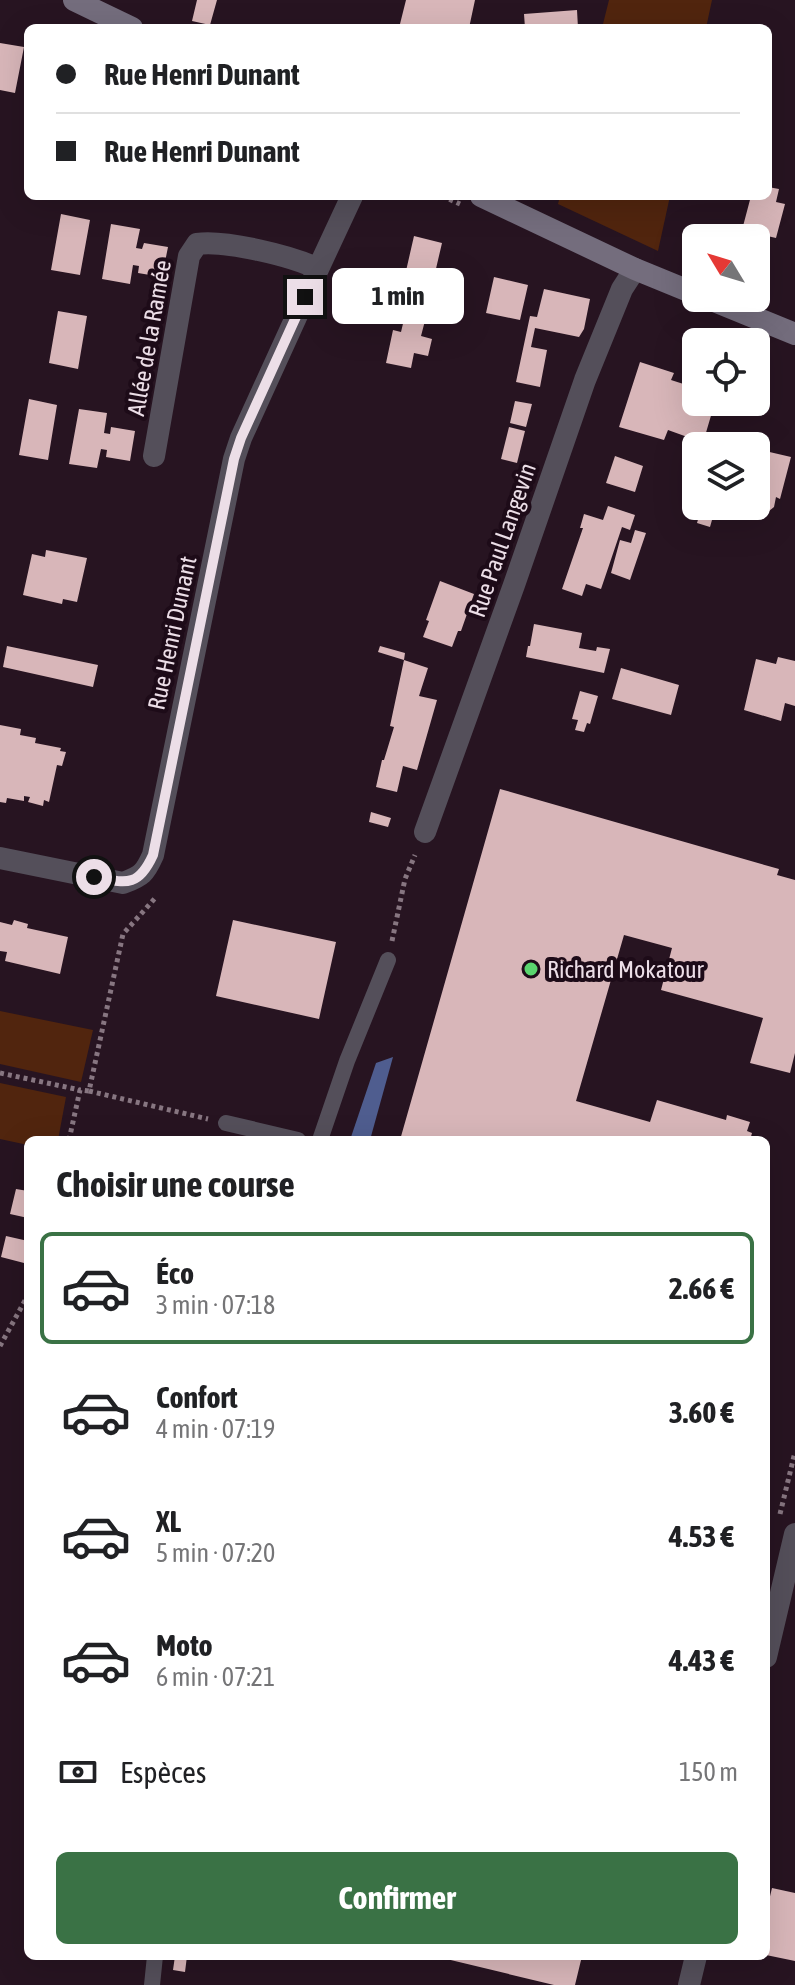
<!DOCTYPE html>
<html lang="fr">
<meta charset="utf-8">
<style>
:root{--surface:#fff;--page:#f6f6f6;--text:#202124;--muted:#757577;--line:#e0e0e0;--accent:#3a7245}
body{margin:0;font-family:"Asap Condensed",sans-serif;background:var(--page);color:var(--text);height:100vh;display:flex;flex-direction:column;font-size:30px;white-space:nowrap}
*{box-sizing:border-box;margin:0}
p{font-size:26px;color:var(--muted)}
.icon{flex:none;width:44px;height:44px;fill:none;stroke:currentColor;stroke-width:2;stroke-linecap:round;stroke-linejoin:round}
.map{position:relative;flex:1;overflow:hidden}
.side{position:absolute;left:24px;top:1136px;width:746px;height:824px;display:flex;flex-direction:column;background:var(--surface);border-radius:12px;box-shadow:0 8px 32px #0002}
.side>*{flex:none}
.top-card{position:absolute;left:24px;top:24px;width:748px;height:176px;border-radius:12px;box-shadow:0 8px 32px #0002;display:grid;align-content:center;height:176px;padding:0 32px;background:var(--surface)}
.needle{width:52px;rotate:308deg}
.fabs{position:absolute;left:682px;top:224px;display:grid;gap:16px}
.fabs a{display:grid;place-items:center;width:88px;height:88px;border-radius:12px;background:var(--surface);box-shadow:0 8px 32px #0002;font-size:40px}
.end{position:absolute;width:36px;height:36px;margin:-18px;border:10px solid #ecdee7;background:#111;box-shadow:0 0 0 4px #111}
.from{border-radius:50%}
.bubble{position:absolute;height:56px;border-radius:12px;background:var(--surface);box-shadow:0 8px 32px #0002;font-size:26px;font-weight:700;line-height:56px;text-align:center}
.top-card b{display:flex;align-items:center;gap:28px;height:76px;font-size:30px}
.top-card b+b{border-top:2px solid var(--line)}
.top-card i{width:20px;height:20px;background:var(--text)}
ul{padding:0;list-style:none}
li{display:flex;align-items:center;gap:24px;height:112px;margin:0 16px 12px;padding:0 16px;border:4px solid transparent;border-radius:12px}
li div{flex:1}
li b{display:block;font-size:30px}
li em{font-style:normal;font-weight:700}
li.selected{border-color:var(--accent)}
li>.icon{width:72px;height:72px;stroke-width:1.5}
h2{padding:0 32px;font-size:36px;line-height:96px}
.pay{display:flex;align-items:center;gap:20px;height:88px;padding:0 32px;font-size:30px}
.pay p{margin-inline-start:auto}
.action{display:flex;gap:16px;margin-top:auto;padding:16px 32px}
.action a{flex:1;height:92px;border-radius:12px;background:var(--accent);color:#fff;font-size:32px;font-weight:700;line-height:92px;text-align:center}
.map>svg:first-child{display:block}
.green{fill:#51250e}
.water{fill:#4f5d8f}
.building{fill:#d8b6b9}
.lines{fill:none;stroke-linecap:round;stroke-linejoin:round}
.path{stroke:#877681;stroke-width:5;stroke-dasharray:4 4;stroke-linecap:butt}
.service{stroke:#544f5a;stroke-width:16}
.minor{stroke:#544f5a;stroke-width:22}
.tertiary{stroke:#544f5a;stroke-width:22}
.secondary{stroke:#746d7d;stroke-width:22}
.route{stroke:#ecdee7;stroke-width:10}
.poi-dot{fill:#5ad56e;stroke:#1d0b18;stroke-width:3}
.labels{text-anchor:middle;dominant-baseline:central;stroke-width:8;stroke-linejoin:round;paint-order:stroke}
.street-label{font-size:24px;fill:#ecdee7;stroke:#1d0b18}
.poi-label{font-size:24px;fill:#ecdee7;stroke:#1d0b18;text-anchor:start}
</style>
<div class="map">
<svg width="795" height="1985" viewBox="0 0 795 1985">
<rect width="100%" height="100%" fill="#271421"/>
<!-- green -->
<path class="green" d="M 609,0 L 712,0 L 706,28 L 602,28 Z
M 560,196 L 670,196 L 658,251 L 558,204 Z
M 0,1011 L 93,1030 L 81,1082 L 0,1064 Z
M 0,1083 L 66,1097 L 58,1140 L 28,1140 L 28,1145 L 0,1139 Z"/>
<!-- water -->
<path class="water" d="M 393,1057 L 370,1140 L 350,1140 L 376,1063 Z"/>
<!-- building -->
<path class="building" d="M 197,0 L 217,0 L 210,25 L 192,21 Z
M 406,0 L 475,0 L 469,28 L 399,28 Z
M 577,10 L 578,28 L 525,28 L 524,14 Z
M 0,43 L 24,47 L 15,93 L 0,90 Z
M 768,187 L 779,189 L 776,202 L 785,204 L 776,238 L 742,230 L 751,196 L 768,196 Z
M 61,214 L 90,220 L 80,275 L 51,270 Z
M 111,224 L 140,229 L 136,248 L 142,249 L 144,243 L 168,247 L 162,277 L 138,273 L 139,266 L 133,265 L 130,284 L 102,279 Z
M 414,236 L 442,243 L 431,290 L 433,290 L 421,336 L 432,339 L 428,356 L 414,353 L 411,368 L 386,363 L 393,330 L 401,332 L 412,286 L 403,284 Z
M 494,277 L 528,285 L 520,320 L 486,313 Z
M 544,289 L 590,299 L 584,329 L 579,337 L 535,328 L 531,347 L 547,350 L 540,387 L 516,382 L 530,316 L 537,317 Z
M 58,311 L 87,316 L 78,369 L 49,363 Z
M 640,362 L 674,373 L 671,380 L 696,388 L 696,402 L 715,402 L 705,436 L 719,440 L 719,441 L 731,445 L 732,443 L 741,446 L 703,446 L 704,443 L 668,430 L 664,440 L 619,427 Z
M 29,399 L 57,405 L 48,460 L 19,455 Z
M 515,401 L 532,404 L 526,427 L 510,423 Z
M 79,409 L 107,413 L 104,433 L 110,434 L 111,427 L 135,431 L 130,461 L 106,457 L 107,450 L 101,449 L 97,468 L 69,464 Z
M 509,427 L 525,431 L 517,463 L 501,459 Z
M 756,449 L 791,457 L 780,499 L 776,497 L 774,507 L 769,511 L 756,508 Z
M 615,456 L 643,466 L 635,492 L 606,483 Z
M 608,506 L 635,515 L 630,530 L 622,527 L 601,589 L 586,584 L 582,596 L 562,589 L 583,528 L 580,528 L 584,514 L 603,520 Z
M 702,506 L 716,506 L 710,527 L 697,523 Z
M 635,530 L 646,533 L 630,580 L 611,573 L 620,540 L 631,543 Z
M 46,550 L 87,558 L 77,602 L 63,599 L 62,604 L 23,595 L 32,554 L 45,557 Z
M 440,581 L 474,594 L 461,631 L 458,631 L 452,647 L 423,637 L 429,621 L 426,620 Z
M 534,624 L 582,633 L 579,648 L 596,651 L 597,647 L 610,649 L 604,673 L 526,657 L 528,646 L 530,646 Z
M 7,646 L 98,665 L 93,687 L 3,667 Z
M 380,646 L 405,653 L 404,660 L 378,652 Z
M 778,657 L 795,661 L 795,706 L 785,703 L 781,721 L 744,710 L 756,659 L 776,664 Z
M 404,660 L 428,668 L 419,696 L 437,700 L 417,770 L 403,766 L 397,792 L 376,787 L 382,760 L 384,760 L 394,727 L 390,726 Z
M 621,668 L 679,685 L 671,715 L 612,699 Z
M 580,691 L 598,696 L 590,724 L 587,723 L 584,732 L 575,730 L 578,720 L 572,719 Z
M 0,725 L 21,729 L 20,735 L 36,738 L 35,743 L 61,748 L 60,751 L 66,752 L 62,766 L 57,765 L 49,802 L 44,800 L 43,806 L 28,802 L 30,797 L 24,796 L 24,801 L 7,798 L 6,803 L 0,802 Z
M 500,789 L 779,869 L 777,875 L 795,880 L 795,1053 L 790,1073 L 750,1063 L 763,1018 L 661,990 L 672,948 L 624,935 L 576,1101 L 650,1122 L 657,1100 L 726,1120 L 727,1115 L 750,1122 L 747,1131 L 752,1133 L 750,1140 L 400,1140 Z
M 371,812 L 391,818 L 388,827 L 369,822 Z
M 14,920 L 28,924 L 27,928 L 68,937 L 60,974 L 5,961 L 7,952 L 0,951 L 0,922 L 12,925 Z
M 233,920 L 336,942 L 319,1019 L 216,996 Z
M 16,1189 L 28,1191 L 28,1218 L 10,1214 Z
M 6,1236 L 28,1241 L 24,1263 L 1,1257 Z
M 772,1888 L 795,1893 L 795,1961 L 766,1955 L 766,1913 Z
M 175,1956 L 187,1956 L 185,1972 L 173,1970 Z
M 434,1956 L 582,1956 L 575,1985 L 554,1985 Z"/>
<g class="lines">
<!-- path -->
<path class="path" d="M 442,196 L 460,204
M 392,941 L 405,879 L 415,855
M 0,1073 L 80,1090
M 89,1091 L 208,1119
M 69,1140 L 80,1090 L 89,1091 L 123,934 L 157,896
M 0,1346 L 28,1295
M 780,1514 L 795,1452"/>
<!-- service -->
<path class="service" d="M 226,1123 L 298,1140
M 320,1140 L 347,1061 L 388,960
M 152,1985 L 155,1956"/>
<!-- minor -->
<path class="minor" d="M 154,456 L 189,256 L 197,244 C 225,240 293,256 318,269 L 352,196
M 425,832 L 514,585 L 585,380 L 622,289 L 635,269
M 0,858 L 123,883 C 142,876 145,873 153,855 L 234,459 L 241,438 L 318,269"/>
<!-- tertiary -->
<path class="tertiary" d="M 766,1657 L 795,1534
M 689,1985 L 696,1956"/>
<!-- secondary -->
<path class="secondary" d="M 74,0 L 132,28
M 481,196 L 635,269 L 696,294
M 707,298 L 795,334"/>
</g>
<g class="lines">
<!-- route -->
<path class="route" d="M 94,877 C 126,883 138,888 153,855 L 234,459 L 241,438 L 305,297"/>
</g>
<!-- markers -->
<circle class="poi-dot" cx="531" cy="969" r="8"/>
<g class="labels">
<!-- street labels -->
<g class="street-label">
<text transform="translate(149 338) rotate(-80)">Allée de la Ramée</text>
<text transform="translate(502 540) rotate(-71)">Rue Paul Langevin</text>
<text transform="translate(172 633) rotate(-78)">Rue Henri Dunant</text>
</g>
<!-- poi labels -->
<g class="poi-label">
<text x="547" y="969">Richard Mokatour</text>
</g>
</g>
</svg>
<div class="fabs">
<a><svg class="needle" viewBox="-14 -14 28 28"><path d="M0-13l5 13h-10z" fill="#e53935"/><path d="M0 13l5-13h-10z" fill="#757577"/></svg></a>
<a><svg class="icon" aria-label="locate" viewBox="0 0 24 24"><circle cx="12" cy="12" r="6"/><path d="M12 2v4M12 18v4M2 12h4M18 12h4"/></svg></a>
<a><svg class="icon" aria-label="layers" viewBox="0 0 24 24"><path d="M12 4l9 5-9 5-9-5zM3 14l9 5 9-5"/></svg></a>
</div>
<i class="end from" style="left:94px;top:877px"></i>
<i class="end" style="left:305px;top:297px"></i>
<div class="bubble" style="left:332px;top:268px;width:132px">1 min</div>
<div class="top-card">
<b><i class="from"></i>Rue Henri Dunant</b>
<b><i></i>Rue Henri Dunant</b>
</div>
<section class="side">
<h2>Choisir une course</h2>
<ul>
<li class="selected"><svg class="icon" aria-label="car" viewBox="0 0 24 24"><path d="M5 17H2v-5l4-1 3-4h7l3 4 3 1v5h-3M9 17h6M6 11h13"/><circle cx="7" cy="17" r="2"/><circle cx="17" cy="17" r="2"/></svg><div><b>Éco</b><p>3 min · 07:18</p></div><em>2.66 €</em></li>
<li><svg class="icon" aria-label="car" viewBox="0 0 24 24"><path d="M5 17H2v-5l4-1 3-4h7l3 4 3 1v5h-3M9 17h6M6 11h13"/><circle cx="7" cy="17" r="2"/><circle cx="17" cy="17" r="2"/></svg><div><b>Confort</b><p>4 min · 07:19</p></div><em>3.60 €</em></li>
<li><svg class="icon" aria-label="car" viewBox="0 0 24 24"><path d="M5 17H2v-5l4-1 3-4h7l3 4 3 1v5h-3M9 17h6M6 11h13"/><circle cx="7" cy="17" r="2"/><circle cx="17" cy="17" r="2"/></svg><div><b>XL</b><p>5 min · 07:20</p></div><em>4.53 €</em></li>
<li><svg class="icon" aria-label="car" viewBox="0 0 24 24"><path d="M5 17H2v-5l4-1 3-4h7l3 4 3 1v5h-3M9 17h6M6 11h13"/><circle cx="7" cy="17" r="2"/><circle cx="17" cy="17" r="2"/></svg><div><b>Moto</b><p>6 min · 07:21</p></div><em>4.43 €</em></li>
</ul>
<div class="pay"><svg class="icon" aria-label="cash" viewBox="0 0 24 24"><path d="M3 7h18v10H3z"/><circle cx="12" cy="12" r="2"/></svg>Espèces<p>150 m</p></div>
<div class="action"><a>Confirmer</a></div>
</section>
</div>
